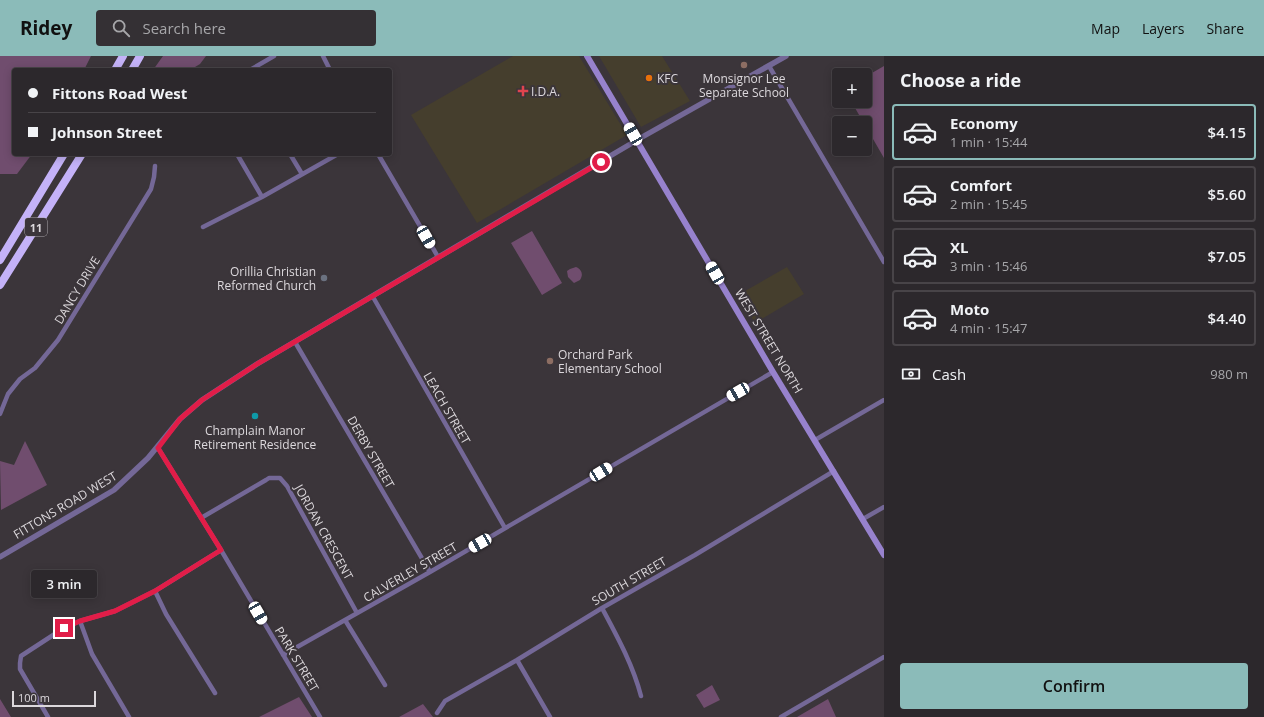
<!DOCTYPE html>
<meta charset="utf-8">
<style>
:root{--surface:#2c282c;--page:#343034;--text:#f1f3f6;--muted:#a6a6a9;--line:#484448;--accent:#8bbbb9}
body{margin:0;font-family:"Open Sans",sans-serif;background:var(--page);color:var(--text);height:100vh;display:flex;flex-direction:column;font-size:15px;white-space:nowrap}
*{box-sizing:border-box;margin:0}
p{font-size:13px;color:var(--muted)}
.icon{flex:none;width:22px;height:22px;fill:none;stroke:currentColor;stroke-width:2;stroke-linecap:round;stroke-linejoin:round}
.map{position:relative;flex:1;overflow:hidden}
.sheet{display:flex;flex-direction:column;background:var(--surface);width:380px}
.sheet>*{flex:none}
.guide{position:absolute;left:12px;top:12px;width:380px;height:88px;border-radius:4px;box-shadow:0 2px 10px #0003,0 0 0 1px var(--line);display:grid;align-content:center;height:88px;padding:0 16px;background:var(--surface)}
.controls{position:absolute;left:832px;top:12px;display:grid;gap:8px}
.controls a{display:grid;place-items:center;width:40px;height:40px;border-radius:4px;background:var(--surface);box-shadow:0 2px 10px #0003,0 0 0 1px var(--line);font-size:20px}
.scale{position:absolute;left:12px;bottom:10px;width:84px;box-sizing:border-box;padding-left:4px;border:2px solid #dcd8dc;border-top:0;font-size:11px;line-height:14px;white-space:nowrap;color:#dcd8dc;-webkit-text-stroke:3px #3b353a;paint-order:stroke}
.end{position:absolute;width:18px;height:18px;margin:-9px;border:5px solid #e11d48;background:#fff;box-shadow:0 0 0 2px #fff}
.from{border-radius:50%}
.bubble{position:absolute;height:28px;border-radius:4px;background:var(--surface);box-shadow:0 2px 10px #0003,0 0 0 1px var(--line);font-size:13px;font-weight:600;line-height:28px;text-align:center}
.car{position:absolute;width:12px;height:24px;margin:-12px -6px;border-radius:5px;box-shadow:0 0 3px 1px #0007;background:linear-gradient(#fff 24%,#345 0 40%,#fff 0 76%,#345 0 86%,#fff 0)}
.guide b{display:flex;align-items:center;gap:14px;height:38px;font-size:15px}
.guide b+b{border-top:1px solid var(--line)}
.guide i{width:10px;height:10px;background:var(--text)}
ul{padding:0;list-style:none}
li{display:flex;align-items:center;gap:12px;height:56px;margin:0 8px 6px;padding:0 8px;border:2px solid var(--line);border-radius:4px}
li div{flex:1}
li b{display:block;font-size:15px}
li em{font-style:normal;font-weight:600}
li.selected{border-color:var(--accent)}
li>.icon{width:36px;height:36px;stroke-width:1.5}
h2{padding:0 16px;font-size:18px;line-height:48px}
.pay{display:flex;align-items:center;gap:10px;height:44px;padding:0 16px;font-size:15px}
.pay p{margin-inline-start:auto}
.cta{display:flex;gap:8px;margin-top:auto;padding:8px 16px}
.cta a{flex:1;height:46px;border-radius:4px;background:var(--accent);color:#111;font-size:16px;font-weight:600;line-height:46px;text-align:center}
header{display:flex;align-items:center;gap:24px;box-sizing:border-box;height:56px;padding:0 20px;background:var(--accent);color:#111}
header strong{font-size:19px}
nav{display:flex;gap:22px;margin-inline-start:auto;font-size:14px}
.search{width:280px;height:36px;background:var(--page);display:flex;align-items:center;gap:10px;box-sizing:border-box;padding:0 14px;border-radius:4px;color:var(--muted);font-size:15px}
main{display:flex;flex:1;min-height:0}
.map>svg:first-child{display:block}
.commercial{fill:#453e2d}
.green{fill:#704d6e}
.lines{fill:none;stroke-linecap:round;stroke-linejoin:round}
.minor{stroke:#746897;stroke-width:4.5}
.tertiary{stroke:#746897;stroke-width:5.5}
.secondary{stroke:#9782cd;stroke-width:6}
.motorway{stroke:#c4b2f8;stroke-width:8}
.route{stroke:#e11d48;stroke-width:5}
.education-dot{fill:#8d6e63;stroke:#3b353a;stroke-width:1.5}
.food-dot{fill:#e8710a;stroke:#3b353a;stroke-width:1.5}
.health-dot{fill:#e0444e;stroke:#3b353a;stroke-width:1.5}
.worship-dot{fill:#6b7280;stroke:#3b353a;stroke-width:1.5}
.culture-dot{fill:#0f9aa8;stroke:#3b353a;stroke-width:1.5}
.labels{text-anchor:middle;dominant-baseline:central;stroke-width:4;stroke-linejoin:round;paint-order:stroke}
.shield{fill:#3b353a;stroke:#aca7ab;stroke-width:1}
.shield-label{font-size:11px;font-weight:bold;fill:#dcd8dc}
.poi-label{font-size:12px;fill:#dcd8dc;stroke:#3b353a;text-anchor:start}
.street-label{font-size:12px;fill:#dcd8dc;stroke:#3b353a}
</style>
<header>
<strong>Ridey</strong>
<div class="search"><svg class="icon" aria-label="search" viewBox="0 0 24 24"><circle cx="10" cy="10" r="6"/><path d="M15 15l6 6"/></svg>Search here</div>
<nav><a>Map</a><a>Layers</a><a>Share</a></nav>
</header>
<main>
<div class="map">
<svg width="884" height="661" viewBox="0 0 884 661">
<rect width="100%" height="100%" fill="#3b353a"/>
<!-- commercial -->
<path class="commercial" d="M 513,0 L 579,0 L 627,79 L 477,167 L 411,59 Z
M 599,0 L 662,0 L 690,45 L 641,71 Z
M 787,211 L 804,238 L 755,267 L 738,239 Z"/>
<!-- green -->
<path class="green" d="M 0,0 L 91,0 L 84,14 L 14,14 L 14,98 L 32,98 L 17,118 L 0,118 Z
M 163,0 L 206,0 L 200,8 L 190,14 L 153,14 Z
M 884,10 L 884,102 L 851,45 L 865,45 L 865,21 Z
M 532,175 L 562,227 L 542,239 L 511,187 Z
M 576,211 C 581,213 584,218 580,224 L 574,227 L 568,221 L 567,215 L 570,213 Z
M 25,385 L 47,429 L 1,454 L 0,405 L 14,409 Z
M 712,629 L 720,644 L 704,652 L 696,639 Z
M 299,641 L 312,661 L 259,661 Z
M 0,643 L 11,661 L 0,661 Z
M 828,643 L 836,661 L 797,661 Z
M 423,648 L 433,661 L 399,661 Z"/>
<g class="lines">
<!-- minor -->
<path class="minor" d="M 323,0 L 330,14
M 769,10 L 884,206
M 250,14 L 274,0
M 237,98 L 262,141
M 290,98 L 302,118
M 378,98 L 438,201
M 203,171 L 262,141 L 338,98
M 373,241 L 505,472
M 295,286 L 430,516
M 0,358 L 8,338 L 20,323 L 35,312 L 58,284 L 151,133 L 154,121 L 155,110
M 815,384 L 884,344
M 158,392 L 221,494 L 320,661
M 201,462 L 266,424 L 269,422 L 280,422 L 287,430 L 357,557
M 863,463 L 884,451
M 155,535 L 166,558 L 215,637
M 602,552 C 617,580 633,609 641,640
M 345,564 L 385,629
M 80,565 L 92,598 L 129,661
M 283,599 L 430,516 L 773,316
M 517,604 L 550,661
M 437,657 L 445,645 L 517,604 L 602,552 L 695,499 L 834,415
M 48,661 L 20,613 L 20,607 L 21,600 L 64,572 L 80,565 L 115,555 L 155,535 L 221,494
M 781,661 L 884,601"/>
<!-- tertiary -->
<path class="tertiary" d="M 0,501 L 114,434 L 148,402 L 180,363 L 202,344 L 257,308 L 644,80 L 786,0"/>
<!-- secondary -->
<path class="secondary" d="M 587,0 L 773,316 L 884,499"/>
<!-- motorway -->
<path class="motorway" d="M 115,14 L 123,0
M 132,14 L 140,0
M 0,204 L 64,98
M 0,229 L 82,98"/>
</g>
<g class="lines">
<!-- route -->
<path class="route" d="M 64,572 L 80,565 L 115,555 L 155,535 L 221,494 L 158,392 L 180,363 L 202,344 L 257,308 L 601,106"/>
</g>
<!-- markers -->
<g class="education-dot">
<circle cx="744" cy="9" r="4"/>
<circle cx="550" cy="305" r="4"/>
</g>
<circle class="food-dot" cx="649" cy="22" r="4"/>
<path class="health-dot" d="M521 29h4v4h4v4h-4v4h-4v-4h-4v-4h4z"/>
<circle class="worship-dot" cx="324" cy="222" r="4"/>
<circle class="culture-dot" cx="255" cy="360" r="4"/>
<g class="labels">
<!-- shield labels -->
<rect class="shield" x="25" y="162" width="22" height="18" rx="3"/>
<g class="shield-label">
<text x="36" y="171">11</text>
</g>
<!-- poi labels -->
<g class="poi-label">
<text x="657" y="22">KFC</text>
<text x="744" y="22" text-anchor="middle">Monsignor Lee<tspan x="744" dy="14">Separate School</tspan></text>
<text x="531" y="35">I.D.A.</text>
<text x="316" y="215" text-anchor="end">Orillia Christian<tspan x="316" dy="14">Reformed Church</tspan></text>
<text x="558" y="298">Orchard Park<tspan x="558" dy="14">Elementary School</tspan></text>
<text x="255" y="374" text-anchor="middle">Champlain Manor<tspan x="255" dy="14">Retirement Residence</tspan></text>
</g>
<!-- street labels -->
<g class="street-label">
<text transform="translate(77 234) rotate(-59)">DANCY DRIVE</text>
<text transform="translate(769 285) rotate(59)">WEST STREET NORTH</text>
<text transform="translate(447 352) rotate(60)">LEACH STREET</text>
<text transform="translate(371 396) rotate(60)">DERBY STREET</text>
<text transform="translate(65 449) rotate(-31)">FITTONS ROAD WEST</text>
<text transform="translate(324 476) rotate(61)">JORDAN CRESCENT</text>
<text transform="translate(410 516) rotate(-30)">CALVERLEY STREET</text>
<text transform="translate(629 525) rotate(-30)">SOUTH STREET</text>
<text transform="translate(297 603) rotate(59)">PARK STREET</text>
</g>
</g>
</svg>
<div class="controls">
<a>+</a>
<a>−</a>
</div>
<div class="scale">100 m</div>
<i class="end from" style="left:601px;top:106px"></i>
<i class="end" style="left:64px;top:572px"></i>
<div class="bubble" style="left:31px;top:514px;width:66px">3 min</div>
<i class="car" style="left:633px;top:78px;rotate:330deg"></i>
<i class="car" style="left:426px;top:181px;rotate:150deg"></i>
<i class="car" style="left:715px;top:217px;rotate:330deg"></i>
<i class="car" style="left:738px;top:336px;rotate:240deg"></i>
<i class="car" style="left:601px;top:416px;rotate:59deg"></i>
<i class="car" style="left:480px;top:487px;rotate:240deg"></i>
<i class="car" style="left:258px;top:557px;rotate:150deg"></i>
<div class="guide">
<b><i class="from"></i>Fittons Road West</b>
<b><i></i>Johnson Street</b>
</div>
</div>
<section class="sheet">
<h2>Choose a ride</h2>
<ul>
<li class="selected"><svg class="icon" aria-label="car" viewBox="0 0 24 24"><path d="M5 17H2v-5l4-1 3-4h7l3 4 3 1v5h-3M9 17h6M6 11h13"/><circle cx="7" cy="17" r="2"/><circle cx="17" cy="17" r="2"/></svg><div><b>Economy</b><p>1 min · 15:44</p></div><em>$4.15</em></li>
<li><svg class="icon" aria-label="car" viewBox="0 0 24 24"><path d="M5 17H2v-5l4-1 3-4h7l3 4 3 1v5h-3M9 17h6M6 11h13"/><circle cx="7" cy="17" r="2"/><circle cx="17" cy="17" r="2"/></svg><div><b>Comfort</b><p>2 min · 15:45</p></div><em>$5.60</em></li>
<li><svg class="icon" aria-label="car" viewBox="0 0 24 24"><path d="M5 17H2v-5l4-1 3-4h7l3 4 3 1v5h-3M9 17h6M6 11h13"/><circle cx="7" cy="17" r="2"/><circle cx="17" cy="17" r="2"/></svg><div><b>XL</b><p>3 min · 15:46</p></div><em>$7.05</em></li>
<li><svg class="icon" aria-label="car" viewBox="0 0 24 24"><path d="M5 17H2v-5l4-1 3-4h7l3 4 3 1v5h-3M9 17h6M6 11h13"/><circle cx="7" cy="17" r="2"/><circle cx="17" cy="17" r="2"/></svg><div><b>Moto</b><p>4 min · 15:47</p></div><em>$4.40</em></li>
</ul>
<div class="pay"><svg class="icon" aria-label="cash" viewBox="0 0 24 24"><path d="M3 7h18v10H3z"/><circle cx="12" cy="12" r="2"/></svg>Cash<p>980 m</p></div>
<div class="cta"><a>Confirm</a></div>
</section>
</main>
